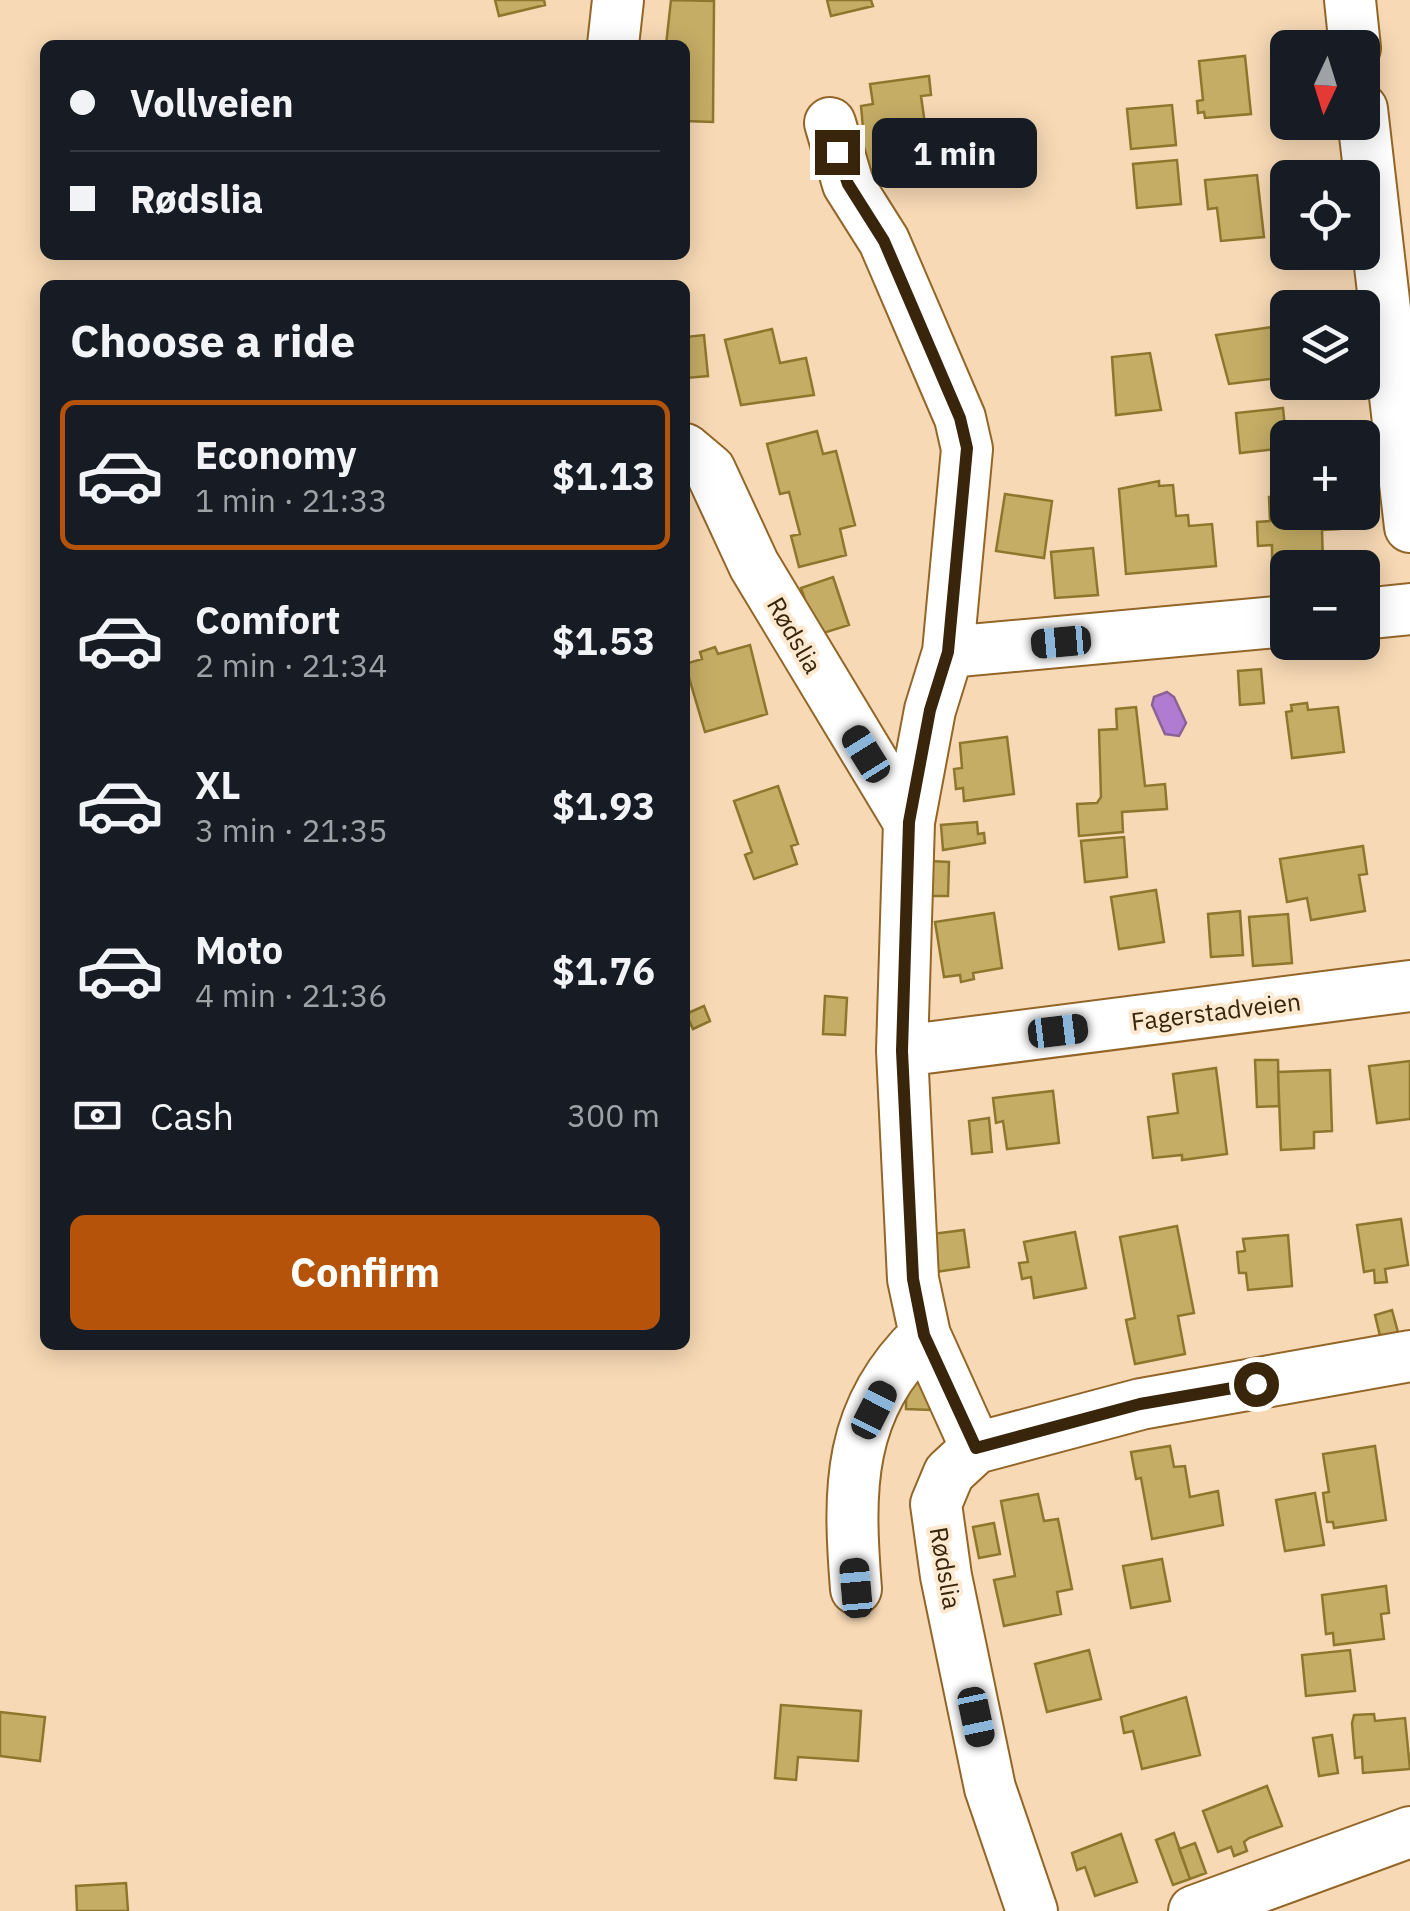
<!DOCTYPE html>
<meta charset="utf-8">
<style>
:root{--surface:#171b24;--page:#242831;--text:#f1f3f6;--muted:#9ea1a6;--line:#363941;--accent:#b45309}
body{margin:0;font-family:"IBM Plex Sans",sans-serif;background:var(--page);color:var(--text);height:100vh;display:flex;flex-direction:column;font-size:38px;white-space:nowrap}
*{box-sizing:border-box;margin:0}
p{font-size:32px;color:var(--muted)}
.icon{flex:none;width:55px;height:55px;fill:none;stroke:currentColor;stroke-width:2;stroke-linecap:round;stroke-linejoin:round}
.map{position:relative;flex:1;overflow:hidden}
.side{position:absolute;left:40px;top:280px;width:650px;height:1070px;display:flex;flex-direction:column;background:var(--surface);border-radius:15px;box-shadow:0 5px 25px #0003}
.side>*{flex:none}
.guide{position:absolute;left:40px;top:40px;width:650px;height:220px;border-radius:15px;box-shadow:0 5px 25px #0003;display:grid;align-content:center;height:220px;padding:0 30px;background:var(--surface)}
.needle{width:65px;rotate:184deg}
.buttons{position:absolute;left:1270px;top:30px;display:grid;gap:20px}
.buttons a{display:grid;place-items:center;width:110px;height:110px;border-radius:15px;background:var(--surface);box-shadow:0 5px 25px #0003;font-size:50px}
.end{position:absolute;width:45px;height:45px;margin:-22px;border:12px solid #38250b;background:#fff;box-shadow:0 0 0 5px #fff}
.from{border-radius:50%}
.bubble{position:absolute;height:70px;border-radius:15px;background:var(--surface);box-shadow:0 5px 25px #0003;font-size:32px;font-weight:700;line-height:70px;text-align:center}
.car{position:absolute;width:30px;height:60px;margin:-30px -15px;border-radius:12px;box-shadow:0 0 8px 2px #0007;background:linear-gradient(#222 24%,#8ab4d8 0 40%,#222 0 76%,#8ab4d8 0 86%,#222 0)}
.guide b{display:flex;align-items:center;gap:35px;height:95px;font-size:38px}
.guide b+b{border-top:2px solid var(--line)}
.guide i{width:25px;height:25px;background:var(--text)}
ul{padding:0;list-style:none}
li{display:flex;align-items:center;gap:30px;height:150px;margin:0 20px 15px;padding:0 10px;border:5px solid transparent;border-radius:15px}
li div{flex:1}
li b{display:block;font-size:38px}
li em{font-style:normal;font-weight:700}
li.active{border-color:var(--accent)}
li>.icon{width:90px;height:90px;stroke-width:1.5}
h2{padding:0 30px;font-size:45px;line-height:120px}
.pay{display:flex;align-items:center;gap:25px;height:110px;padding:0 30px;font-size:38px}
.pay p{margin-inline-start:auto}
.primary-button{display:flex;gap:20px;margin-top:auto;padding:20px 30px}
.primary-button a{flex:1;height:115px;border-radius:15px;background:var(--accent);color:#fff;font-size:40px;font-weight:700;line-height:115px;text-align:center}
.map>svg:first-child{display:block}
.water{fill:#b07cd1;stroke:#8c6296;stroke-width:2.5}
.building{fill:#c5ad65;stroke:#8e772d;stroke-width:2.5}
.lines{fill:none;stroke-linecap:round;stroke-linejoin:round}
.minor-casing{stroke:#936628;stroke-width:54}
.minor{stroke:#fff;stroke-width:50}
.route{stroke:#38250b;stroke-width:12}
.labels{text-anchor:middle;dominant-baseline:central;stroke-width:8;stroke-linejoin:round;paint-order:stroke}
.street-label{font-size:25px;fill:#38250b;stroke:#fde8d0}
</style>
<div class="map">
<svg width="1410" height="1911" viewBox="0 0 1410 1911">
<rect width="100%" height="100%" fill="#f7d9b5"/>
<!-- water -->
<path class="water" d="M 1167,692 L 1174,697 L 1186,723 L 1179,736 L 1165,734 L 1152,705 L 1154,697 Z"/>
<!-- building -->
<path class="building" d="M 495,0 L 544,0 L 545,5 L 499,16 Z
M 671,0 L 714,1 L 713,122 L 685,121 L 685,45 L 666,45 Z
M 827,0 L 871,0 L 873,6 L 831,16 Z
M 1245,56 L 1251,114 L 1205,118 L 1204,112 L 1198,113 L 1197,101 L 1203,100 L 1199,61 Z
M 929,76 L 931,95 L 921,96 L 926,131 L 879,137 L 883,168 L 857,171 L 852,129 L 863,128 L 861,106 L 873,104 L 870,84 Z
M 1172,105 L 1176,145 L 1131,149 L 1127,109 Z
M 1177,160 L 1181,204 L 1137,208 L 1133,164 Z
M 1257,175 L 1264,237 L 1221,241 L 1217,208 L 1208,209 L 1205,180 Z
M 1272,327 L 1279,378 L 1229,384 L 1216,335 Z
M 772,329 L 780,363 L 806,358 L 814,395 L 741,405 L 725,340 Z
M 704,335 L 708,376 L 686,378 L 685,337 Z
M 1150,353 L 1161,410 L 1116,415 L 1112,357 Z
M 1283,408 L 1287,448 L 1240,453 L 1236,413 Z
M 817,431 L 823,454 L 836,451 L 855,525 L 840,529 L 846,555 L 799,567 L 791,536 L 800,534 L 789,492 L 780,494 L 767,444 Z
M 1159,481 L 1159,486 L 1173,485 L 1176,516 L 1188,515 L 1189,526 L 1212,524 L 1216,566 L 1126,574 L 1119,489 Z
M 1005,494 L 1052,501 L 1044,558 L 996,551 Z
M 1269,497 L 1288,497 L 1288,512 L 1339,512 L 1339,529 L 1322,530 L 1323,563 L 1272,564 L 1272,545 L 1258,546 L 1257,522 L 1270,521 Z
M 1093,548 L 1098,595 L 1055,598 L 1051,552 Z
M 833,577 L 849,625 L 817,635 L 801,588 Z
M 750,645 L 767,714 L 705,732 L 685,664 L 702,659 L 700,652 L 715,647 L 718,654 Z
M 1261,669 L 1264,703 L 1240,705 L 1238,671 Z
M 1307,703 L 1308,710 L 1338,707 L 1344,752 L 1292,758 L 1286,712 L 1292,711 L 1291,705 Z
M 1136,707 L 1145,786 L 1165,784 L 1167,809 L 1122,812 L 1123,832 L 1079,836 L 1077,804 L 1097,803 L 1101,797 L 1099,730 L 1117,729 L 1116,709 Z
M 1007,737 L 1014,794 L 964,801 L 963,788 L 956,789 L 954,769 L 962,768 L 960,743 Z
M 778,786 L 798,844 L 791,846 L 797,864 L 754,879 L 745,855 L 752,852 L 734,801 Z
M 977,822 L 978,834 L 984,833 L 985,843 L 943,850 L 941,825 Z
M 1124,837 L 1127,877 L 1085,882 L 1081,841 Z
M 1363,846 L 1367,874 L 1359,875 L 1365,911 L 1311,920 L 1307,898 L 1287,902 L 1280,859 Z
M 929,861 L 949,862 L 948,896 L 928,896 Z
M 1156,890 L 1164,942 L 1119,949 L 1111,897 Z
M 1240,911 L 1243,955 L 1211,957 L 1208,914 Z
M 994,913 L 1002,968 L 973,973 L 974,979 L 961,982 L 960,975 L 944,977 L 935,922 Z
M 1288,914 L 1292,963 L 1253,966 L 1249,917 Z
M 825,996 L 847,998 L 845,1035 L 823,1034 Z
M 704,1006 L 710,1021 L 693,1029 L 686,1014 Z
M 1255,1060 L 1278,1060 L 1279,1106 L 1257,1107 Z
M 1410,1061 L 1410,1119 L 1377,1123 L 1369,1066 Z
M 1216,1068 L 1227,1154 L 1182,1160 L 1182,1155 L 1153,1158 L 1148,1117 L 1178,1113 L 1173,1074 Z
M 1330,1070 L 1332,1131 L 1314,1132 L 1314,1148 L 1281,1150 L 1278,1072 Z
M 1053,1091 L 1059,1143 L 1007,1149 L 1003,1121 L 996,1123 L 993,1098 Z
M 989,1118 L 992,1152 L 972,1154 L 969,1121 Z
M 1401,1219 L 1408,1265 L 1385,1269 L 1387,1282 L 1375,1283 L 1374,1270 L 1364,1272 L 1357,1225 Z
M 1177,1226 L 1194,1313 L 1178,1316 L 1185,1354 L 1135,1364 L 1126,1320 L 1135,1318 L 1120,1237 Z
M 964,1230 L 969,1267 L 929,1273 L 924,1235 Z
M 1075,1232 L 1086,1288 L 1034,1298 L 1031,1277 L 1022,1279 L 1019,1263 L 1028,1262 L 1024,1242 Z
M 1288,1235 L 1292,1286 L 1248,1290 L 1246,1273 L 1239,1273 L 1237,1252 L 1245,1251 L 1243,1239 Z
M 1392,1310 L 1399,1336 L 1381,1340 L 1375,1315 Z
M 906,1374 L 931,1374 L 931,1410 L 906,1409 Z
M 1170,1446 L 1174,1467 L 1185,1466 L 1190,1497 L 1218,1491 L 1223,1525 L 1152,1539 L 1141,1478 L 1136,1479 L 1131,1452 Z
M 1375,1446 L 1386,1520 L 1334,1528 L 1333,1522 L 1327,1522 L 1323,1493 L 1329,1492 L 1323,1454 Z
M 1315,1493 L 1324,1545 L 1285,1551 L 1276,1500 Z
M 1038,1494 L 1044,1521 L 1058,1519 L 1072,1589 L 1057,1592 L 1061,1614 L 1004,1626 L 994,1580 L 1015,1576 L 1001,1501 Z
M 994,1523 L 1000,1554 L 979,1558 L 973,1527 Z
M 1162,1559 L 1170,1601 L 1131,1608 L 1123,1566 Z
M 1386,1586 L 1389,1613 L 1381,1614 L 1384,1639 L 1334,1645 L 1333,1633 L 1326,1634 L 1322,1595 Z
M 1089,1650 L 1101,1699 L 1047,1712 L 1035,1664 Z
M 1350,1650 L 1355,1691 L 1306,1696 L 1302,1655 Z
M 1186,1697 L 1200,1755 L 1142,1769 L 1133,1731 L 1124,1733 L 1121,1717 Z
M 781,1705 L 861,1711 L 858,1761 L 798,1757 L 796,1780 L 775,1778 Z
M 0,1712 L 45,1717 L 40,1761 L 0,1756 Z
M 1374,1714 L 1375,1721 L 1405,1718 L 1410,1769 L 1363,1773 L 1362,1757 L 1355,1758 L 1352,1723 L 1354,1715 Z
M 1332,1735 L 1338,1773 L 1319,1776 L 1313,1738 Z
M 1267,1786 L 1282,1826 L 1249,1838 L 1244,1842 L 1247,1851 L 1234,1856 L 1231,1847 L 1218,1852 L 1203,1811 Z
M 1174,1833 L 1190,1879 L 1173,1885 L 1156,1840 Z
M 1121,1834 L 1137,1882 L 1095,1896 L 1085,1867 L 1077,1870 L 1072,1853 Z
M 1195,1843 L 1206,1873 L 1190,1879 L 1179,1849 Z
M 126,1883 L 128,1911 L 77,1911 L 76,1886 Z"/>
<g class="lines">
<!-- minor casing -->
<g class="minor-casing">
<path id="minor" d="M 1350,0 L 1355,48
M 613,45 L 618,0
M 1362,109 L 1410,527
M 830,123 L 848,184 L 884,241 L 960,418 L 967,449 L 948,652 L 930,710 L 909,822 L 902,1051 L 913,1279 L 925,1335 L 976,1448
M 685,449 L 710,470 L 754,565 L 909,822
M 1362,614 L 1410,609
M 948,652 L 1288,621
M 902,1051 L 1410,986
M 856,1589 C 848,1489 847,1409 925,1335
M 1032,1911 L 990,1788 L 946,1576 L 936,1504 L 949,1473 L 976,1448 L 1141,1404 L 1410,1356
M 1194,1911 L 1410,1832"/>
</g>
<!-- minor -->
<use href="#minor" class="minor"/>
</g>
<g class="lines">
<!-- route -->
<path class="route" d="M 837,152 L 848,184 L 884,241 L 960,418 L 967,448 L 948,652 L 930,710 L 909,822 L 902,1051 L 913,1279 L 924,1335 L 976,1448 L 1140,1404 L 1256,1384"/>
</g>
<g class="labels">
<!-- street labels -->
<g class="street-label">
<text transform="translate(795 635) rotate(60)">Rødslia</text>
<text transform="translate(1216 1011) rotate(-7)">Fagerstadveien</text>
<text transform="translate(946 1568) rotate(80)">Rødslia</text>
</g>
</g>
</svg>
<div class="buttons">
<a><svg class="needle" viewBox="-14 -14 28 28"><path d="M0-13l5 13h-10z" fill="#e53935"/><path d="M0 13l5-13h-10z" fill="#9ea1a6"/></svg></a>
<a><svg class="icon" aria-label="locate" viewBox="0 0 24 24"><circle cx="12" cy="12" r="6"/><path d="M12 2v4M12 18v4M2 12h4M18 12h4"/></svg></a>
<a><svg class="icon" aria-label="layers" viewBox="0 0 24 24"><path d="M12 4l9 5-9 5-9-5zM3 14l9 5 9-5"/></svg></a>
<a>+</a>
<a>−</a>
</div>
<i class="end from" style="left:1256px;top:1384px"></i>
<i class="end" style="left:837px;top:152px"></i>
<div class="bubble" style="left:872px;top:118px;width:165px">1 min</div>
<i class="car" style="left:1061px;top:642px;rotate:265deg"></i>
<i class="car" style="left:866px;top:754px;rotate:328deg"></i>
<i class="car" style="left:1058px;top:1031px;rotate:83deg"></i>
<i class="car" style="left:874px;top:1410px;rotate:27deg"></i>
<i class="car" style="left:856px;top:1588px;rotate:355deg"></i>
<i class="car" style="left:976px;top:1717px;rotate:168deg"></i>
<div class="guide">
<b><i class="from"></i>Vollveien</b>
<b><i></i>Rødslia</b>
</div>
<section class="side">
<h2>Choose a ride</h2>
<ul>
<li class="active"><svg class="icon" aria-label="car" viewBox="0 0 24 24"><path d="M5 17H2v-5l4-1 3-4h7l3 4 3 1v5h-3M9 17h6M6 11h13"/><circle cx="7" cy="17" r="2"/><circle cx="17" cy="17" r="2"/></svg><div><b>Economy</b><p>1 min · 21:33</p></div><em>$1.13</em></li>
<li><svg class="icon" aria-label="car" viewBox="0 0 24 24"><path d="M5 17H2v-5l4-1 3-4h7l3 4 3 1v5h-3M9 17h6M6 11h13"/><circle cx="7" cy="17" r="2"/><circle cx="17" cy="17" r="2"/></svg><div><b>Comfort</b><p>2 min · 21:34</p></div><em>$1.53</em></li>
<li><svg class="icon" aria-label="car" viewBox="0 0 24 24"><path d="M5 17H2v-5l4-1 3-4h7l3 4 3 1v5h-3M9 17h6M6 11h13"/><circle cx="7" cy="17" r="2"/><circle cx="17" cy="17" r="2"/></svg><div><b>XL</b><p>3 min · 21:35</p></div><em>$1.93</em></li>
<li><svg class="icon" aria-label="car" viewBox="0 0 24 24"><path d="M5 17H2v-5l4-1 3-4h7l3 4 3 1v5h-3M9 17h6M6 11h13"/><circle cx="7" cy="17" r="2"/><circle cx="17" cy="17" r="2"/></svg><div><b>Moto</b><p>4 min · 21:36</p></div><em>$1.76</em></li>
</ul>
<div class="pay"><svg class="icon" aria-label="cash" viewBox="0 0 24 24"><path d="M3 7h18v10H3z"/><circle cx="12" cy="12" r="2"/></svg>Cash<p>300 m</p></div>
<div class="primary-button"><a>Confirm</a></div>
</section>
</div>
